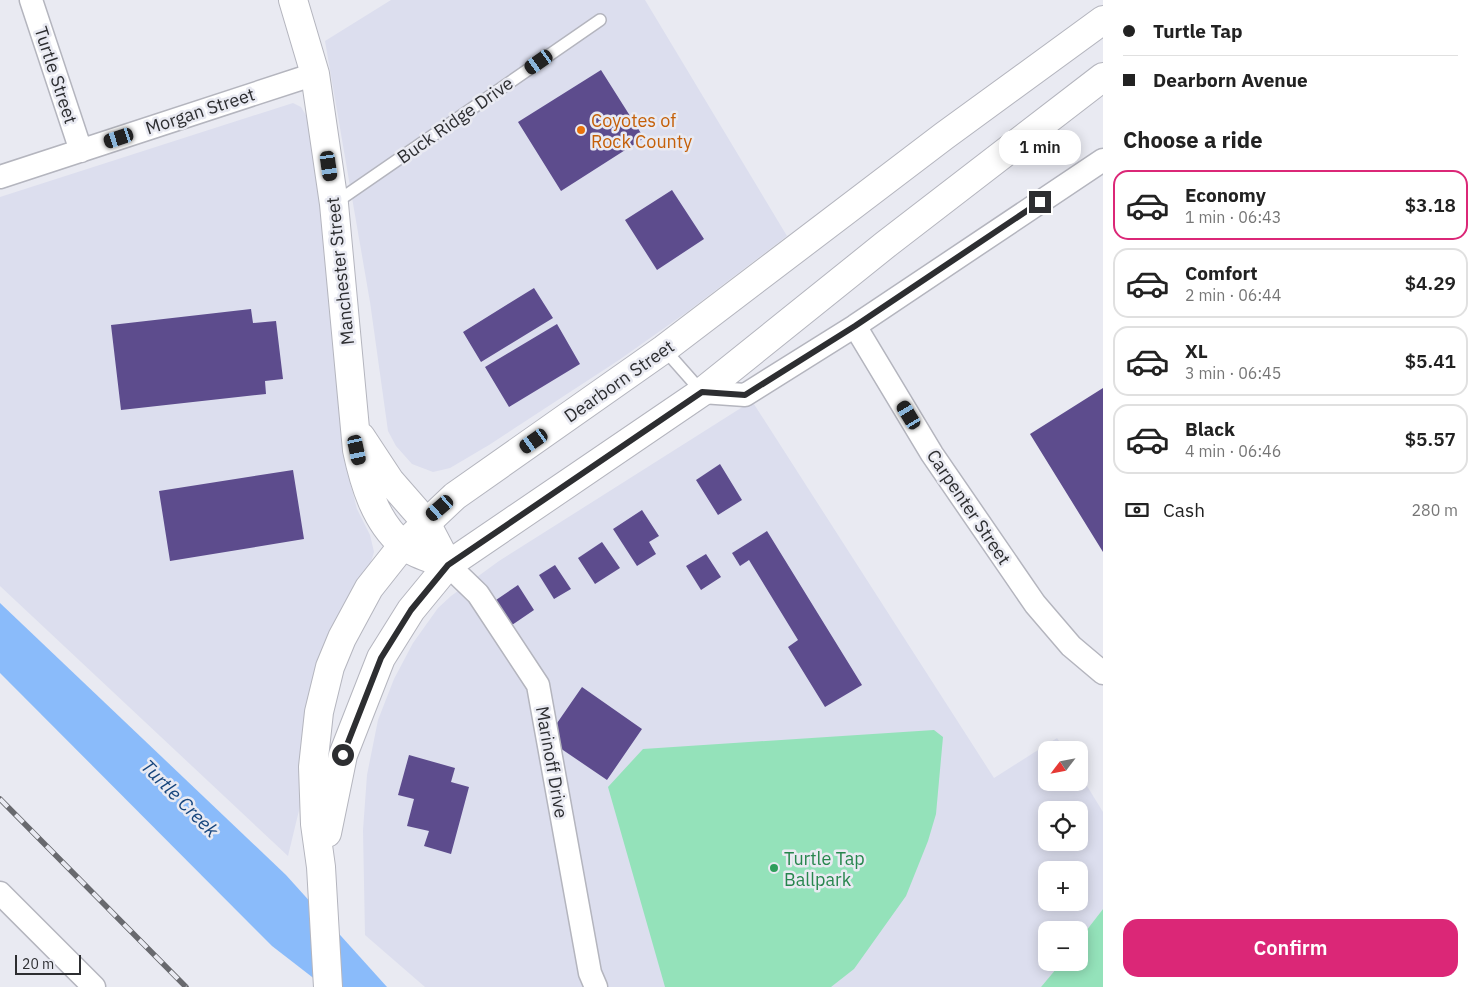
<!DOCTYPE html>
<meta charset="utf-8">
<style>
:root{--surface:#fff;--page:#f2f2f2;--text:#222;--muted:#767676;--line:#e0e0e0;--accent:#db2777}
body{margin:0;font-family:"IBM Plex Sans",sans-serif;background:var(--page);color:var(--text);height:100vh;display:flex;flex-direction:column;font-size:19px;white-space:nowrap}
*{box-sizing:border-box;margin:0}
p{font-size:16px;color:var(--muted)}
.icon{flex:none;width:28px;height:28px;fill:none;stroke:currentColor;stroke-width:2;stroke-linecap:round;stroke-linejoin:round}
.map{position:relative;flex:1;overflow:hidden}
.details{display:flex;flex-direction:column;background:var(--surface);width:375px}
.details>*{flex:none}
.top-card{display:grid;align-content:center;height:110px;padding:0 20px;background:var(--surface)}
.needle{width:32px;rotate:238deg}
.tools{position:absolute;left:1038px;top:741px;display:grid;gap:10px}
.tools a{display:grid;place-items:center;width:50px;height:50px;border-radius:10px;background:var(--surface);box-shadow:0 2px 12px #0003;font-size:25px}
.scale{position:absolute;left:15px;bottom:12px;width:66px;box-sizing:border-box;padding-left:5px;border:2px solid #2d2e31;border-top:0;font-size:14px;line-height:18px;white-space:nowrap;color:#2d2e31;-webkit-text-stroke:4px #e9eaf2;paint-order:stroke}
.end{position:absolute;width:22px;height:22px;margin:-11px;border:6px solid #2d2e31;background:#fff;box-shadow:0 0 0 2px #fff}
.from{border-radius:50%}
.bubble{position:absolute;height:35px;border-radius:15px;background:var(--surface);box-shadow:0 2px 12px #0003;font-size:16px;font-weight:600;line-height:35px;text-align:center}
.car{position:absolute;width:15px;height:30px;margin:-15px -8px;border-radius:6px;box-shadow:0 0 4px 1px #0007;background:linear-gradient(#222 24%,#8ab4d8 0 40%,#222 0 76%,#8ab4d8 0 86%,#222 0)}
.top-card b{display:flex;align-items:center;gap:18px;height:48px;font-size:19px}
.top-card b+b{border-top:1px solid var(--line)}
.top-card i{width:12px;height:12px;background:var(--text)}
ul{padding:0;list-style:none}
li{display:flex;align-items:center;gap:15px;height:70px;margin:0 10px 8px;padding:0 10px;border:2px solid var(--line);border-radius:15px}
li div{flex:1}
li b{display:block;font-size:19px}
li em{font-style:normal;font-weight:600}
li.on{border-color:var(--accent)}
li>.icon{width:45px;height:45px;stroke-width:1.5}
h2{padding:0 20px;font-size:22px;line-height:60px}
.pay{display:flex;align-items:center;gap:12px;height:55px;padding:0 20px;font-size:19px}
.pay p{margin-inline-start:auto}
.action{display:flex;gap:10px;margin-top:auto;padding:10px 20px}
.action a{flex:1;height:58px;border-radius:15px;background:var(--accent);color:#fff;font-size:20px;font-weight:600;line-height:58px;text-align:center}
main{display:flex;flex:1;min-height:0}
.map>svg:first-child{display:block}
.built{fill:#dcdeee;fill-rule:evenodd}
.green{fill:#94e2ba}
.water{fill:#8abbfa}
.building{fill:#5d4c8d}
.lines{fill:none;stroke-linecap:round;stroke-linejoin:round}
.service-casing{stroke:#b4b5be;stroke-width:14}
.minor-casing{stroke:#b4b5be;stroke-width:25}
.tertiary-casing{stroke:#b4b5be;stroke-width:30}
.primary-casing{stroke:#b4b5be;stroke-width:30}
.service{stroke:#fff;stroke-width:11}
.minor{stroke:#fff;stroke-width:22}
.tertiary{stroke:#fff;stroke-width:28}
.primary{stroke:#fff;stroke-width:28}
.rail-casing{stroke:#68696e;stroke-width:5.5}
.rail{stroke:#e9eaf2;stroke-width:4;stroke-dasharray:11;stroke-linecap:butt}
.route{stroke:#2d2e31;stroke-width:6}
.food-dot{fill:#e8710a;stroke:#e9eaf2;stroke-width:2}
.leisure-dot{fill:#2e9e5b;stroke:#e9eaf2;stroke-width:2}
.labels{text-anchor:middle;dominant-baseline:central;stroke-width:5;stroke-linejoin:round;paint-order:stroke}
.street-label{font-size:18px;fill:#2d2e31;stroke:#e9eaf2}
.food-label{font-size:18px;fill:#c56008;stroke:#e9eaf2;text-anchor:start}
.leisure-label{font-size:18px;fill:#27864d;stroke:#e9eaf2;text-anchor:start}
.water-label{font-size:19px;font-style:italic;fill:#16457d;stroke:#e9eaf2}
</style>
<main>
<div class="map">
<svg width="1103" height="987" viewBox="0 0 1103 987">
<rect width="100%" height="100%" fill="#e9eaf2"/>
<!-- built -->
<path class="built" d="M 391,0 L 645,0 L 787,236 L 687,312 L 619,360 L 489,445 L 450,468 L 433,472 L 412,464 L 396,446 L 388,431 L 370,302 L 325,41 Z
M 293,103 L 301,107 L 307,117 L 314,141 L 349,478 L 357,509 L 370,535 L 374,552 L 308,773 L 288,856 L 0,586 L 0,197 Z
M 752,401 L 994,778 L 1057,738 L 1065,750 L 1046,750 L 1046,782 L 1079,782 L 1079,773 L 1103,812 L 1103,909 L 1079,940 L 1079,930 L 1046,930 L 1046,962 L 1061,963 L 1041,987 L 425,987 L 365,935 L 363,830 L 367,775 L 378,720 L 394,679 L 413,643 L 438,608 L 451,596 L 499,561 ZM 1046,810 L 1079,810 L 1079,842 L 1046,842 ZM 1046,870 L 1079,870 L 1079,902 L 1046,902 Z"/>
<!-- green -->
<path class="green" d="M 934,730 L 943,737 L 936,814 L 928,841 L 906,896 L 854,969 L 831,987 L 665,987 L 608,787 L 643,749 Z
M 1103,909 L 1103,987 L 1041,987 L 1061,963 L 1079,962 L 1079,940 Z"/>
<!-- water -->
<path class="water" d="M 0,603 L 286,875 L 387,987 L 325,987 L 272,946 L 0,673 Z"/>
<!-- building -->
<path class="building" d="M 601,70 L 644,138 L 561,191 L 518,122 Z
M 672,190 L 704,239 L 657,270 L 625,220 Z
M 534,288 L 553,318 L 481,362 L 463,332 Z
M 251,309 L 253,323 L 276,321 L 283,379 L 265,381 L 266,394 L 121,410 L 111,325 Z
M 557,324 L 580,364 L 509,407 L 485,367 Z
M 1103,388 L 1103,552 L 1030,434 Z
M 720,464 L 742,500 L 718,515 L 696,480 Z
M 293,470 L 304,539 L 170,561 L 159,491 Z
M 642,510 L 659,536 L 649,542 L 656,554 L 637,566 L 613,529 Z
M 767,531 L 862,685 L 825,707 L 788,647 L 798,640 L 749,560 L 740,566 L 732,553 Z
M 602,542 L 620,568 L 595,584 L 578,558 Z
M 706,554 L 721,577 L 701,590 L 686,566 Z
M 555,565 L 571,589 L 554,599 L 539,575 Z
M 518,585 L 534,610 L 512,625 L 496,600 Z
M 582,687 L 642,729 L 607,780 L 560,748 L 555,726 Z
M 409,755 L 455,768 L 451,782 L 469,787 L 451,854 L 424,846 L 429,831 L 407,826 L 414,799 L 398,795 Z"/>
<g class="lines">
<!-- service casing -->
<g class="service-casing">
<path id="service" d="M 335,203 L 600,20
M 664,349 L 702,392"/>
</g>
<!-- minor casing -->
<g class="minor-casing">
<path id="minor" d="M 31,0 L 81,151
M 0,177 L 315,74
M 855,326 L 932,454 L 1035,604 L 1071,646 L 1103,673
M 702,392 L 745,395 L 855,326 L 1103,160
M 448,565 L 478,594 L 538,685 L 590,973 L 596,987
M 0,893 L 94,987"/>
</g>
<!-- tertiary casing -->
<g class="tertiary-casing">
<path id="tertiary" d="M 293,0 L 315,74 L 334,204 L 357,450 C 364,483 375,521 402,544 C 411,553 436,560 448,565
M 361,437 L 390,481 L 425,521 L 448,565"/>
</g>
<!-- primary casing -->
<g class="primary-casing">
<path id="primary" d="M 327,833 L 343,755 L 381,658 L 411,610 L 448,565 L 702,392 L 885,245 L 1103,77
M 328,987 L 321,867 L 315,824 L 313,767 L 319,712 L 330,667 L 342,638 L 369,588 L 403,545 L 455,496 L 664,349 L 944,136 L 1103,20"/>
</g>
<!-- service -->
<use href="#service" class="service"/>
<!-- minor -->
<use href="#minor" class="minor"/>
<!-- tertiary -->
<use href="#tertiary" class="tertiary"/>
<!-- primary -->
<use href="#primary" class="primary"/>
<!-- rail casing -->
<g class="rail-casing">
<path id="rail" d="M 0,799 L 186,987"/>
</g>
<!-- rail -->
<use href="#rail" class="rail"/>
</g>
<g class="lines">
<!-- route -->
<path class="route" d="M 343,755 L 381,658 L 411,610 L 448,565 L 702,392 L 745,395 L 855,326 L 1040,202"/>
</g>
<!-- markers -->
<circle class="food-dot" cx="581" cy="130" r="5"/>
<circle class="leisure-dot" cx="774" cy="868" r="5"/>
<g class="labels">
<!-- street labels -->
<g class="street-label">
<text transform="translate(56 75) rotate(72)">Turtle Street</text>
<text transform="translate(200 111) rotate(-18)">Morgan Street</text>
<text transform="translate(455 120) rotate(-35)">Buck Ridge Drive</text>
<text transform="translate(340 271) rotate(-96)">Manchester Street</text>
<text transform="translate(619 381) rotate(-35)">Dearborn Street</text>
<text transform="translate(969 507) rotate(56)">Carpenter Street</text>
<text transform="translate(552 762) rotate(80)">Marinoff Drive</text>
</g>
<!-- food labels -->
<g class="food-label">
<text x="591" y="120">Coyotes of<tspan x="591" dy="21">Rock County</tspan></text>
</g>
<!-- leisure labels -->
<g class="leisure-label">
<text x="784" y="858">Turtle Tap<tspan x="784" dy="21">Ballpark</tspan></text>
</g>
<!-- water labels -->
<g class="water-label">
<text transform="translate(180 798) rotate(45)">Turtle Creek</text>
</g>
</g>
</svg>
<div class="tools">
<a><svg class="needle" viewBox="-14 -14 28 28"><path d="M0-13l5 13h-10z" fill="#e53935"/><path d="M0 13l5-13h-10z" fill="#767676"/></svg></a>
<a><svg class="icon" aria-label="locate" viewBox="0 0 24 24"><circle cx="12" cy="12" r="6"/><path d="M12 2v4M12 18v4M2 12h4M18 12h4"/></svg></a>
<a>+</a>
<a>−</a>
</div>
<div class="scale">20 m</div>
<i class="end from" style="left:343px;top:755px"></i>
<i class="end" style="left:1040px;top:202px"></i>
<div class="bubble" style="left:999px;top:130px;width:82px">1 min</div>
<i class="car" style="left:539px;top:62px;rotate:235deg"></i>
<i class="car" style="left:119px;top:138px;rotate:252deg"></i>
<i class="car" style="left:329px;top:166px;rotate:172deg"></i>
<i class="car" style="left:909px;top:415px;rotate:329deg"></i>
<i class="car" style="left:534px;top:441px;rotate:235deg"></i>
<i class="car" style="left:357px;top:450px;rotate:168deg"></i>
<i class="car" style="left:440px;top:508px;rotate:229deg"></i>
</div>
<section class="details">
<div class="top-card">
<b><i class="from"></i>Turtle Tap</b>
<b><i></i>Dearborn Avenue</b>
</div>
<h2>Choose a ride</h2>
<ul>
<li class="on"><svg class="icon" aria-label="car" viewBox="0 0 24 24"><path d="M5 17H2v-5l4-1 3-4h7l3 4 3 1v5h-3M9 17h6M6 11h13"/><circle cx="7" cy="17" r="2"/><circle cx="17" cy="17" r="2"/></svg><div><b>Economy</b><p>1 min · 06:43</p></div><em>$3.18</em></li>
<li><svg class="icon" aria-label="car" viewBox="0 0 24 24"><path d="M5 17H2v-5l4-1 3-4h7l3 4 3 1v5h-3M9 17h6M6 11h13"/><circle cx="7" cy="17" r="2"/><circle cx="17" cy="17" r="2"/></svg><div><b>Comfort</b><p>2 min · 06:44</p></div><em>$4.29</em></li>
<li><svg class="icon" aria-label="car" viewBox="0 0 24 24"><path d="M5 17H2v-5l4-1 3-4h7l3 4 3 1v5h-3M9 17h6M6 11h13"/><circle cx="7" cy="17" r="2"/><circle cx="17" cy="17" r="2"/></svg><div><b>XL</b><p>3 min · 06:45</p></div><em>$5.41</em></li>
<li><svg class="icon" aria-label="car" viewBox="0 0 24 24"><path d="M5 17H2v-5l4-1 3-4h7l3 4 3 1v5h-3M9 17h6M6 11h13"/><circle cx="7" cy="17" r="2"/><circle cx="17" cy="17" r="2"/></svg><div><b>Black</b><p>4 min · 06:46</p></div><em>$5.57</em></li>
</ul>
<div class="pay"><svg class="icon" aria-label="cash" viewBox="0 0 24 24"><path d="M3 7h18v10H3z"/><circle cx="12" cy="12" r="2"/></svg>Cash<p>280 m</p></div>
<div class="action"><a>Confirm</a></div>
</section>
</main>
